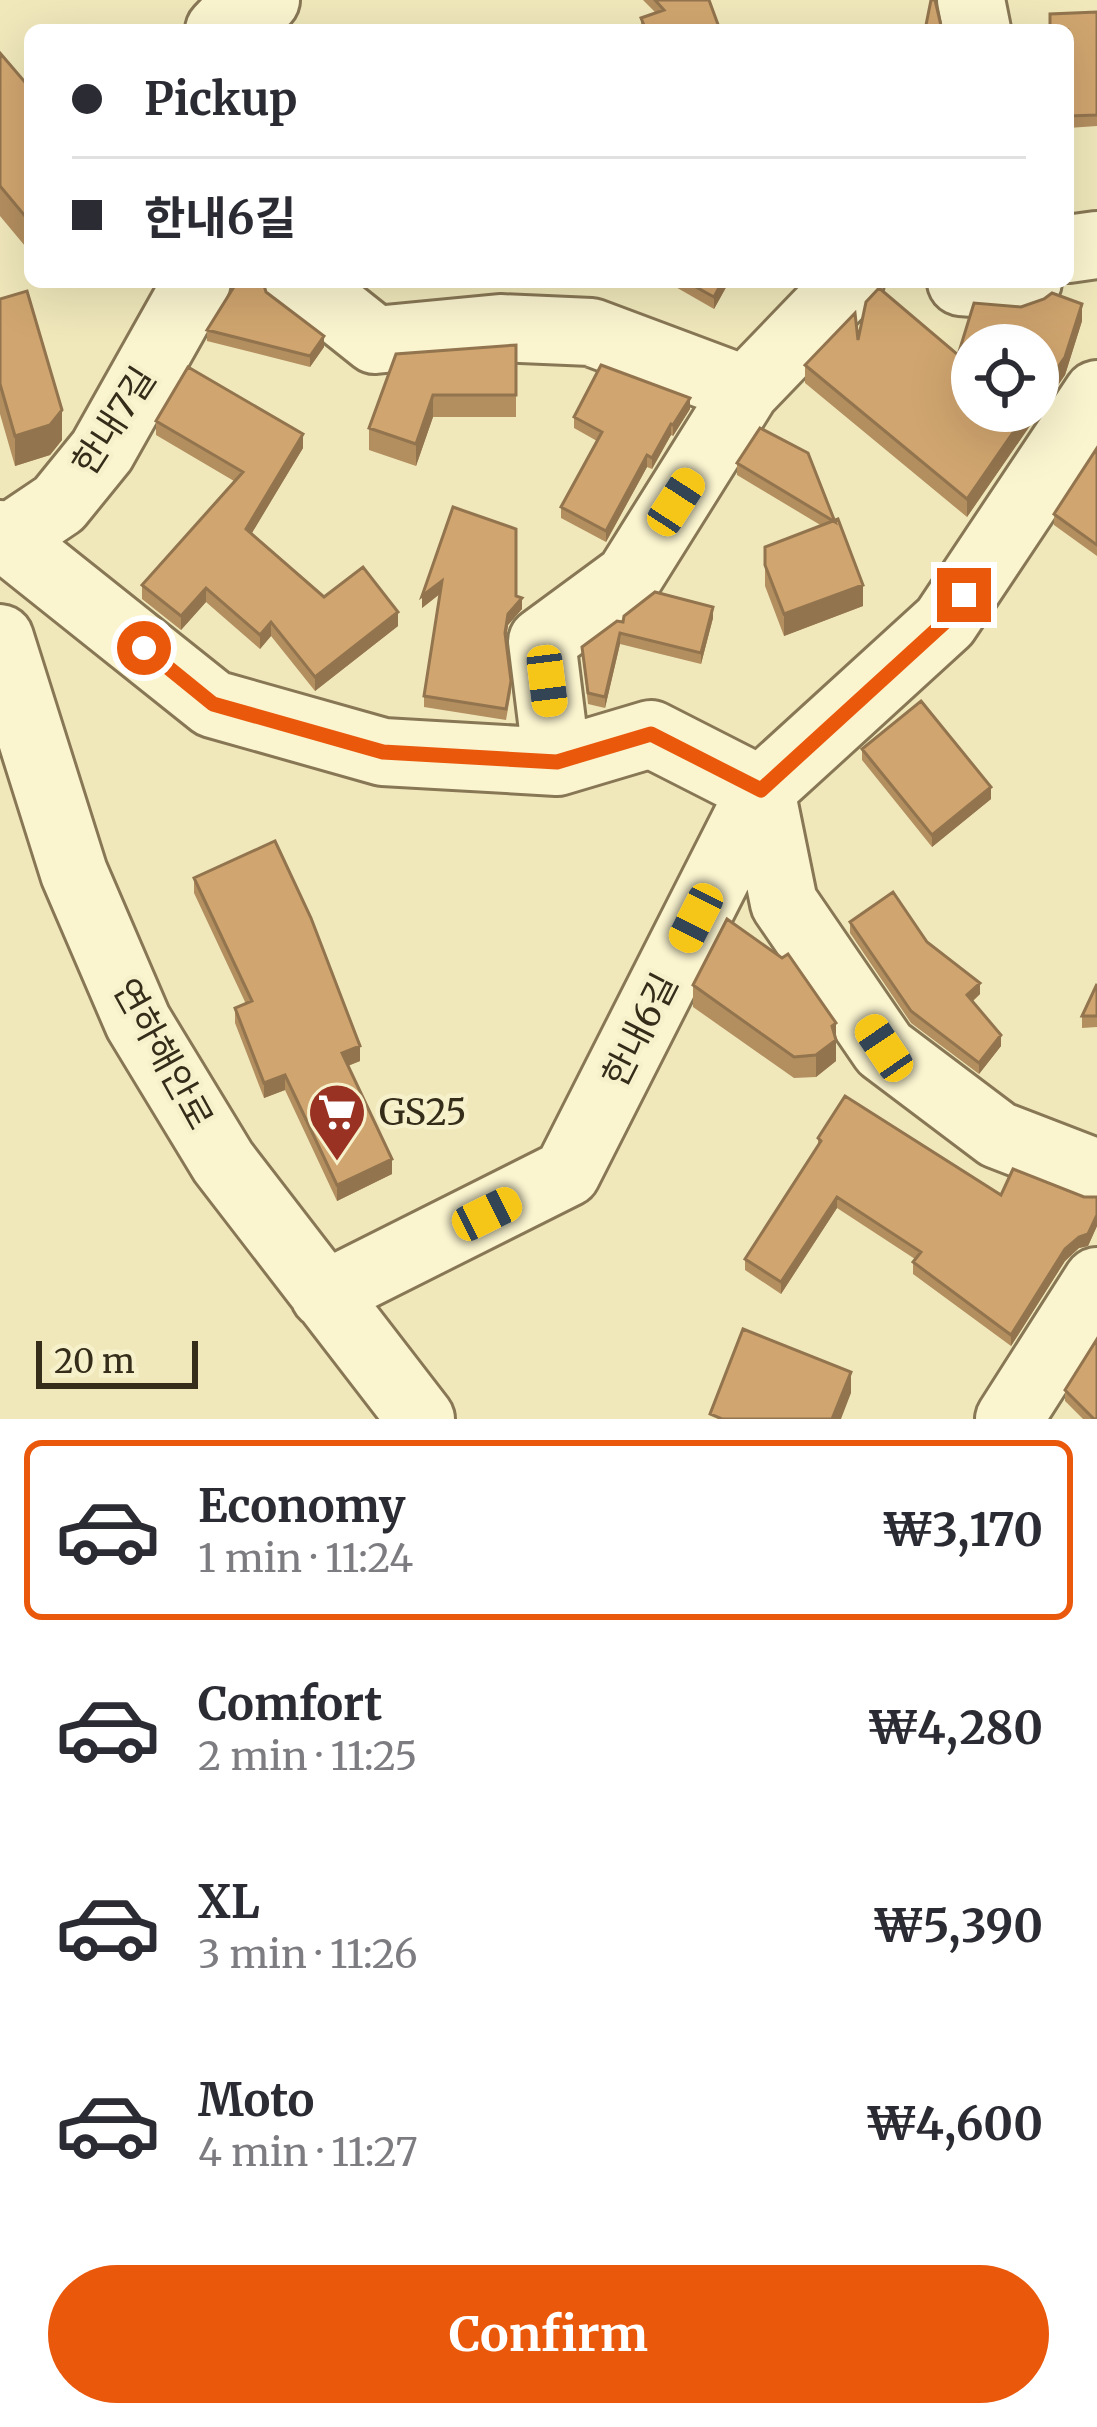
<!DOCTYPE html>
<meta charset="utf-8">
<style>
:root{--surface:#fff;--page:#f2f2f3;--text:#2b2b33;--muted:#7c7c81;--line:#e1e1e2;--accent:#ea580c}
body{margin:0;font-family:Merriweather,"Noto Sans KR",serif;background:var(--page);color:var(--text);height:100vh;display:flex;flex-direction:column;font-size:45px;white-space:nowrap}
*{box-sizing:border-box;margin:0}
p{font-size:39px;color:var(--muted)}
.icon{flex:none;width:66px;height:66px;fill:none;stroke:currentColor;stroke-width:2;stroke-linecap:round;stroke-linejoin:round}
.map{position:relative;height:1419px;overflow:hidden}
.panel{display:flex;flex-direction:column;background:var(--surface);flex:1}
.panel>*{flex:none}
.guide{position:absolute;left:24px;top:24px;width:1050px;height:264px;border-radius:18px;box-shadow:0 12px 48px #0002;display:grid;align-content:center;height:264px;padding:0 48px;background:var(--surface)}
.buttons{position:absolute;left:951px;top:324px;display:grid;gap:24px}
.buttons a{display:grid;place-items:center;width:108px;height:108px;border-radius:50%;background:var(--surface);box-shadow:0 12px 48px #0002;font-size:60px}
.scale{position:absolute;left:36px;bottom:30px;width:162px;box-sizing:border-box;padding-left:12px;border:6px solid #362c1a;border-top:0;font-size:33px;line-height:42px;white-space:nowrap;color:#362c1a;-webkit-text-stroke:9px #f7f1cb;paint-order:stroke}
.end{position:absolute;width:54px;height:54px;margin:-27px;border:15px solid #ea580c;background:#fff;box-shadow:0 0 0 6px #fff}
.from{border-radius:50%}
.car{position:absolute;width:36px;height:72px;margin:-36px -18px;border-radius:15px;box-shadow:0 0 9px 3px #0007;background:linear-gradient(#f5c518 24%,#345 0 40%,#f5c518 0 76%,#345 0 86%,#f5c518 0)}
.guide b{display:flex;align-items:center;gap:42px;height:114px;font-size:45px}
.guide b+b{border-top:3px solid var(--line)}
.guide i{width:30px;height:30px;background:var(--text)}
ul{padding:21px 0 0;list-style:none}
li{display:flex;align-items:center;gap:36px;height:180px;margin:0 24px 18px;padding:0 24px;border:6px solid transparent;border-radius:18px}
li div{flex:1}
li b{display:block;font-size:45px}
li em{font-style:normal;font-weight:700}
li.on{border-color:var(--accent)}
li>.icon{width:108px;height:108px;stroke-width:1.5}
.primary-button{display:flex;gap:24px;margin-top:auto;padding:24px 48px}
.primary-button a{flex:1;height:138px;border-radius:72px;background:var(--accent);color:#fff;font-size:48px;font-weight:700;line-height:138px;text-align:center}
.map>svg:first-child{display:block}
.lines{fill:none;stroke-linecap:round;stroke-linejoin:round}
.minor-casing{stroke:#875;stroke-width:72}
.minor{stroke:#faf4cf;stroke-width:66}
.wall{fill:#b38e5f}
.shaded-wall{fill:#92744e}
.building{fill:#d0a56f;stroke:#92744e;stroke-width:3}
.route{stroke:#ea580c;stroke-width:15}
.labels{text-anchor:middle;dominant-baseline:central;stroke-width:9;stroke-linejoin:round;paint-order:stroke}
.street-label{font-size:36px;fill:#362c1a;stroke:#f7f1cb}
.poi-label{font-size:36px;fill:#362c1a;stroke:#f7f1cb;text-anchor:start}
</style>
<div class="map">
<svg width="1097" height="1419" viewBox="0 0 1097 1419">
<rect width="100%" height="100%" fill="#f0e8bb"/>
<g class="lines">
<!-- minor casing -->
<g class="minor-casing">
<path id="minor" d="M 971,0 L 977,30
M 219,30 L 243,5 L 266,0
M 1068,249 L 1097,245
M 297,282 L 311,289 L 375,340 L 500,328 L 591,332 L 746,390
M 961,282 L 1022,287 L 1028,282
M 0,534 L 213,704 L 383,752 L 557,762 L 651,734 L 761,790 L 784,903 L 884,1049 L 998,1135 L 1097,1173
M 7,539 L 59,504 L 102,451 L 197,282
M 0,638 L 74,873 L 138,1022 L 223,1162 L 421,1419
M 557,762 L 542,641 L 629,577 L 746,390 L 850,282
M 324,1295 L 567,1173 L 761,790 L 945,622 L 1097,394
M 1009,1419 L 1097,1281"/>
</g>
<!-- minor -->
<use href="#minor" class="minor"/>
</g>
<!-- wall -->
<path class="wall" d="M 643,0 L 709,0 L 720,30 L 641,30 L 641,18 L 656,13 Z
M 1097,12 L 1097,126 L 1068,128 L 1068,30 Z
M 0,53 L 30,88 L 30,252 L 0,216 Z
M 667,282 L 729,282 L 714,309 Z
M 266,292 L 324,347 L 310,367 L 207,341 L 207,330 Z
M 0,299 L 62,440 L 50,455 L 15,466 L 0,414 Z
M 1082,321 L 1065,375 L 967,517 L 805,383 L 805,365 L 858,340 L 958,355 Z
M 516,345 L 516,417 L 433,417 L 416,466 L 369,450 L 369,428 Z
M 690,409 L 673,436 L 671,435 L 652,469 L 647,467 L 606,542 L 561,518 L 561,507 L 597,441 L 574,428 L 574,417 Z
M 156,421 L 303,448 L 251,534 L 324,597 L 398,626 L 315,691 L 271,636 L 260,649 L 206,602 L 181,630 L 142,599 L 142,585 L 234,481 L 156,435 Z
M 1097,448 L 1097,556 L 1054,525 L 1054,514 Z
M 808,453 L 863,606 L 784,636 L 765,586 L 765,547 L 822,526 L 737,475 L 737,463 Z
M 453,507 L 516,596 L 522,609 L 508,625 L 506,640 L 511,692 L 506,720 L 424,707 L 424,696 L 440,594 L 422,608 Z
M 713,618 L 701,664 L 620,644 L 605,708 L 588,704 L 582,647 L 623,622 Z
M 862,749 L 991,799 L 932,847 L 862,760 Z
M 194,878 L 360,1061 L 348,1066 L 392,1174 L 337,1201 L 285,1090 L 264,1098 L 235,1023 L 235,1008 L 246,1004 L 194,893 Z
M 850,922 L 927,942 L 980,994 L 973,1001 L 1001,1046 L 979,1074 L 911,1023 L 850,933 Z
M 1097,984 L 1097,1027 L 1082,1028 L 1082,1016 Z
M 693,985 L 836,1023 L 836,1061 L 816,1077 L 794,1078 L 693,1007 Z
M 818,1138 L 1001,1195 L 1097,1197 L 1097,1226 L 1088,1246 L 1079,1248 L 1065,1261 L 1011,1346 L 913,1274 L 913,1262 L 915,1259 L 837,1208 L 781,1294 L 745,1270 L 745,1259 L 818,1146 Z
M 1065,1390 L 1097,1419 L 1083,1419 L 1065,1401 Z"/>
<!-- shaded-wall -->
<path class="shaded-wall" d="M 722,282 L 729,282 L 714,309 L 714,297 Z
M 1082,304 L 1082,321 L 1065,375 L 967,517 L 967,499 L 1028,411 L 1038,411 L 1038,396 Z
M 324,336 L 324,347 L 310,367 L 310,356 Z
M 433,395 L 433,417 L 416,466 L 416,444 Z
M 690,398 L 690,409 L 673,436 L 673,425 Z
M 62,410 L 62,440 L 50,455 L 15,466 L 15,436 Z
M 671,424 L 671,435 L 652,469 L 652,458 Z
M 303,434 L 303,448 L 246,543 L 246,529 Z
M 647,455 L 647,467 L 606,542 L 606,531 Z
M 442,581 L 442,592 L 422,608 L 422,596 Z
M 863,585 L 863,606 L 784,636 L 784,614 Z
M 206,588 L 206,602 L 181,630 L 181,616 Z
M 522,598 L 522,609 L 508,625 L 505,644 L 508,614 Z
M 713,607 L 713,618 L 701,664 L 701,653 Z
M 398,612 L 398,626 L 315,691 L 315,677 Z
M 271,622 L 271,636 L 260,649 L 260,635 Z
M 620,633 L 620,644 L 605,708 L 605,697 Z
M 991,787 L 991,799 L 932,847 L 932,835 Z
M 980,983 L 980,994 L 967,1006 L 967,995 Z
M 836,1023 L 836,1061 L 816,1077 L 816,1055 L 832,1026 Z
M 1001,1035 L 1001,1046 L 979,1074 L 979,1063 Z
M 360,1046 L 360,1061 L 342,1068 L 342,1053 Z
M 285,1075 L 285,1090 L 264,1098 L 264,1083 Z
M 392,1159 L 392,1174 L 337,1201 L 337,1185 Z
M 837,1197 L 837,1208 L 781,1294 L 781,1282 Z
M 1097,1215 L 1097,1226 L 1088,1246 L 1079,1248 L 1065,1261 L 1011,1346 L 1011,1335 L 1065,1249 Z
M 851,1372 L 851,1393 L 841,1419 L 832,1419 Z"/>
<!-- building -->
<path class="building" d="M 655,0 L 709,0 L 720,30 L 646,30 L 641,18 L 664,10 Z
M 931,0 L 935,0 L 942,30 L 925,30 Z
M 1097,12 L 1097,115 L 1068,116 L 1068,30 L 1050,30 L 1050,14 Z
M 0,53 L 30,88 L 30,222 L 0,186 Z
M 237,282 L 263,282 L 266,292 L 324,336 L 310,356 L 207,330 Z
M 687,282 L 722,282 L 714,297 Z
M 879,288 L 958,355 L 974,303 L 1021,307 L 1044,299 L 1052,293 L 1082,304 L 1065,357 L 1038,396 L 1038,345 L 972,345 L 972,411 L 1028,411 L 967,499 L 805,365 L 855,313 L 858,340 L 866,302 Z
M 27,291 L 62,410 L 50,425 L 15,436 L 0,384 L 0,299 Z
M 516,345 L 516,395 L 433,395 L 416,444 L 369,428 L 396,354 Z
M 601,365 L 690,398 L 673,425 L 671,424 L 652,458 L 647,455 L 606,531 L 561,507 L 602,432 L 574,417 Z
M 188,367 L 303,434 L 246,529 L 324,597 L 363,567 L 398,612 L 315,677 L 271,622 L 260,635 L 206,588 L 181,616 L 142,585 L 243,472 L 156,421 Z
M 760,428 L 808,453 L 835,522 L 737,463 Z
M 1097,448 L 1097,545 L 1054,514 Z
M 453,507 L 516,529 L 516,596 L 522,598 L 508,614 L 505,633 L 511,681 L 506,709 L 424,696 L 442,581 L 422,596 Z
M 838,519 L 863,585 L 784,614 L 765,565 L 765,547 Z
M 655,592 L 713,607 L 701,653 L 620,633 L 605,697 L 588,693 L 582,647 L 617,621 L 623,622 L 624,616 Z
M 921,701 L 991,787 L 932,835 L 862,749 Z
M 275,841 L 311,918 L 360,1046 L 342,1053 L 392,1159 L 337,1185 L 285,1075 L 264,1083 L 235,1008 L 252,1001 L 194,878 Z
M 893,892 L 927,942 L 980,983 L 967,995 L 1001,1035 L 979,1063 L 911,1011 L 850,922 Z
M 727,919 L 782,958 L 788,954 L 836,1023 L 832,1026 L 836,1040 L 816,1055 L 794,1057 L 693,985 Z
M 1097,984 L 1097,1016 L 1082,1016 Z
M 845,1096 L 1001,1195 L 1013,1169 L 1084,1197 L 1097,1197 L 1097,1215 L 1088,1234 L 1079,1237 L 1065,1249 L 1011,1335 L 913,1262 L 921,1252 L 837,1197 L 781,1282 L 745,1259 L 821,1141 L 818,1138 Z
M 743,1329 L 851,1372 L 832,1419 L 722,1419 L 710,1414 Z
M 1097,1339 L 1097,1419 L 1094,1419 L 1065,1390 Z"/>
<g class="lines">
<!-- route -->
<path class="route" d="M 144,648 L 213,704 L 383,752 L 557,762 L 651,734 L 761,790 L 945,622 L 964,595"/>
</g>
<!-- icons -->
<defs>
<g id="supermarket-pin" transform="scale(3)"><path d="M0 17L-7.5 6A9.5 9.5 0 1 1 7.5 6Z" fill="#993222" stroke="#f7f1cb"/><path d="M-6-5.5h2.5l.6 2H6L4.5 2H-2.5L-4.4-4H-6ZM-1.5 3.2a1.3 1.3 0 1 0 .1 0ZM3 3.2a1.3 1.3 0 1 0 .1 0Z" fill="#fff"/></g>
</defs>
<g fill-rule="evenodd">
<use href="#supermarket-pin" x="337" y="1112"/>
</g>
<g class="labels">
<!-- street labels -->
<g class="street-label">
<text transform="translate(114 421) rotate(-57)">한내7길</text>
<text transform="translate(640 1030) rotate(-63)">한내6길</text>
<text transform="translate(163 1054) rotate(61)">연하해안로</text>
</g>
<!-- poi labels -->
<g class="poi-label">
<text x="379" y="1112">GS25</text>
</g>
</g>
</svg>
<div class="buttons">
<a><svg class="icon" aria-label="locate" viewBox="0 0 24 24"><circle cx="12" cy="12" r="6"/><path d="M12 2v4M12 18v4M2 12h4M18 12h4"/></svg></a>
</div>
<div class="scale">20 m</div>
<i class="end from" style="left:144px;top:648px"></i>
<i class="end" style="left:964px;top:595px"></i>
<i class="car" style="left:676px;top:502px;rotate:33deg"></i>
<i class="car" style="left:547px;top:681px;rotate:173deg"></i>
<i class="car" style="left:696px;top:918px;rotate:207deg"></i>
<i class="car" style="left:884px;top:1048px;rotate:326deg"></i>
<i class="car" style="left:487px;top:1214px;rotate:64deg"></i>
<div class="guide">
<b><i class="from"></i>Pickup</b>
<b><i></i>한내6길</b>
</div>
</div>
<section class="panel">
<ul>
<li class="on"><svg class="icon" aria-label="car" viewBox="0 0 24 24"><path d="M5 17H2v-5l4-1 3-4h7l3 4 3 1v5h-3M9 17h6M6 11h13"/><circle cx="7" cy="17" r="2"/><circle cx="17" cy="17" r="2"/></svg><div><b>Economy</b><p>1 min · 11:24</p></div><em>₩3,170</em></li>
<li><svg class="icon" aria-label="car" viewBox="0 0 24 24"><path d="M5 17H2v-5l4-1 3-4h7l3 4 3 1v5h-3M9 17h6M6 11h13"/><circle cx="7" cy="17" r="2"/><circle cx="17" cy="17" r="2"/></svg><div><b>Comfort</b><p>2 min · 11:25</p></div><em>₩4,280</em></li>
<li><svg class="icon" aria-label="car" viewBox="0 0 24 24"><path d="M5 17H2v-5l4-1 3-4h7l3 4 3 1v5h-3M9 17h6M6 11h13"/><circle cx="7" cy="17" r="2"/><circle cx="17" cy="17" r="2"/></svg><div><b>XL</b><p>3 min · 11:26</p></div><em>₩5,390</em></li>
<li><svg class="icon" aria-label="car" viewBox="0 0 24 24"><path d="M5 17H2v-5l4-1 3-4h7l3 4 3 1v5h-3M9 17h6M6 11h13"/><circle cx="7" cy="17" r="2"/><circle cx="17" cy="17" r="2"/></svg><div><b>Moto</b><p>4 min · 11:27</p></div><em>₩4,600</em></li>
</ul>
<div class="primary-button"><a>Confirm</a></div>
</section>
